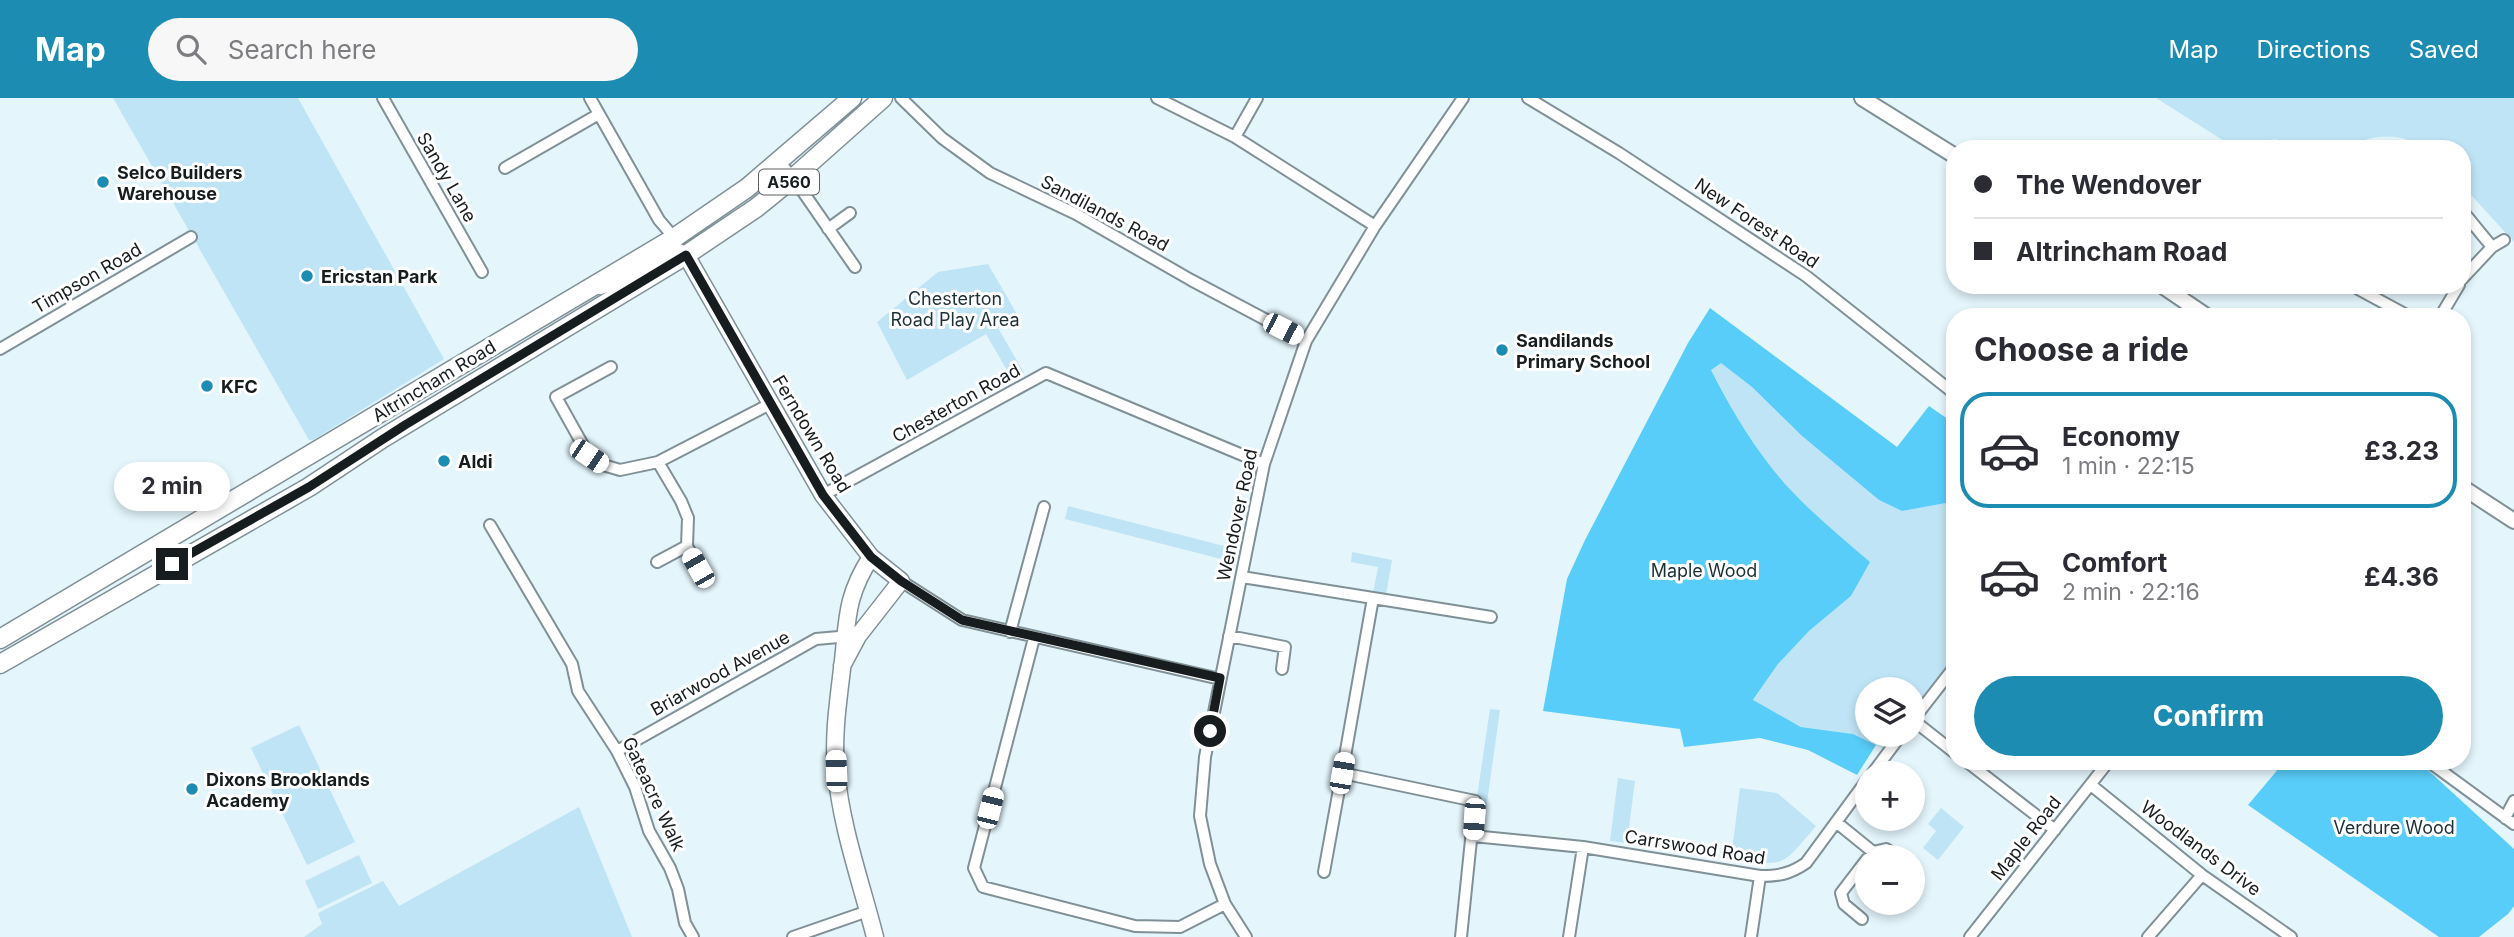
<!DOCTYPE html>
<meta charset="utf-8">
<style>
:root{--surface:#fff;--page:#f7f7f7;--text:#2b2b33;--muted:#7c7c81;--line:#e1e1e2;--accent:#1d8cb2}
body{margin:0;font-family:Inter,sans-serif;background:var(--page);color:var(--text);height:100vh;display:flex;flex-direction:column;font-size:26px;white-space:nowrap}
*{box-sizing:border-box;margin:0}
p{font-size:23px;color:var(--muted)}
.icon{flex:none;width:38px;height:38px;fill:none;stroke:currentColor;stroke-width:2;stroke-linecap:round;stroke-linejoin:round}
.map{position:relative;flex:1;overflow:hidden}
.details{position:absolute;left:1946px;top:210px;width:525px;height:462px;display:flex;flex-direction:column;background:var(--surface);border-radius:28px;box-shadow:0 4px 10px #0003}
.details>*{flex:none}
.top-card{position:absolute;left:1946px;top:42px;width:525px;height:154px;border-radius:28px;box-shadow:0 4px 10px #0003;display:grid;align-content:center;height:154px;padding:0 28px;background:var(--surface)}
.controls{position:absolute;left:1855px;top:579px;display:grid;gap:14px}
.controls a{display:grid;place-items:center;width:70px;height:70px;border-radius:50%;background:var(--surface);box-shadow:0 4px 10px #0003;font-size:35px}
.end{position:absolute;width:32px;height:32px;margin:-16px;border:9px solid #171d1f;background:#fff;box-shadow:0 0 0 4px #fff}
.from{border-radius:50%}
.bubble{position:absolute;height:49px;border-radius:24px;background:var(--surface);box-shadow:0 4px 10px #0003;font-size:23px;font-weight:700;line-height:49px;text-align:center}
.car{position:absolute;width:21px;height:42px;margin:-21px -10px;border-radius:9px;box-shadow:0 0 5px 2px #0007;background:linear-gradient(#fff 24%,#345 0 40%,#fff 0 76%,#345 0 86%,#fff 0)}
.top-card b{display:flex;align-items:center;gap:24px;height:66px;font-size:26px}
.top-card b+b{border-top:2px solid var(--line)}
.top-card i{width:18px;height:18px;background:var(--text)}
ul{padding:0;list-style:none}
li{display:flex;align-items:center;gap:21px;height:116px;margin:0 14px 10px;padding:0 14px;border:4px solid transparent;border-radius:28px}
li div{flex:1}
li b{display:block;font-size:26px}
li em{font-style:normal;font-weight:700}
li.selected{border-color:var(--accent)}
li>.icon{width:63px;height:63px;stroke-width:1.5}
h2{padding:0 28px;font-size:32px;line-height:84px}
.action{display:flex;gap:14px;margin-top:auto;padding:14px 28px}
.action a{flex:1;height:80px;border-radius:42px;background:var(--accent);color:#fff;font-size:28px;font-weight:700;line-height:80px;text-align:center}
header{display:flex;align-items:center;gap:42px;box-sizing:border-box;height:98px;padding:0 35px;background:var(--accent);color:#fff}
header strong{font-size:33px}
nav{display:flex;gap:38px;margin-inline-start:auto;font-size:24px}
.search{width:490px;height:63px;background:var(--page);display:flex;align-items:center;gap:18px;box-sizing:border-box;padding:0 24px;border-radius:38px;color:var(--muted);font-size:26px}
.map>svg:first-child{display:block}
.green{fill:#bfe4f5}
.forest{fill:#58cdfa}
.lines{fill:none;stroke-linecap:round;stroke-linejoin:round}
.minor-casing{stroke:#809097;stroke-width:14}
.tertiary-casing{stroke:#809097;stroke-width:18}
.secondary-casing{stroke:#809097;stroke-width:19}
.trunk-casing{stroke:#809097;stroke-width:21}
.minor{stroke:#fff;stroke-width:10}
.tertiary{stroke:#fff;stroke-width:14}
.secondary{stroke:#fff;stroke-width:16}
.trunk{stroke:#fff;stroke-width:18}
.route{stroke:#171d1f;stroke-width:9}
.poi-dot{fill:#1d8cb2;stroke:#fff;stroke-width:2.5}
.labels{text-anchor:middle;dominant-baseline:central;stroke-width:6;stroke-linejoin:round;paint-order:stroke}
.shield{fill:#fff;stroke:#5d6162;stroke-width:2}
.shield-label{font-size:16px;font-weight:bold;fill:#171d1f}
.poi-label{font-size:18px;font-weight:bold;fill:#171d1f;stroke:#fff;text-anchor:start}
.street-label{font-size:18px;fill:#171d1f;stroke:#fff}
.park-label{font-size:18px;fill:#1c3038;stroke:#fff}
</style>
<header>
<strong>Map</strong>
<div class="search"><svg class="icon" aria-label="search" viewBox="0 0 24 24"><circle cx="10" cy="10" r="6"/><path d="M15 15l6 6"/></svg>Search here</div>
<nav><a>Map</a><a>Directions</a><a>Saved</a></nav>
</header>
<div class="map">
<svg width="2514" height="839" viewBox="0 0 2514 839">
<rect width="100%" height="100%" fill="#e4f5fc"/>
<!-- green -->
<path class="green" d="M 113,0 L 298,0 L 444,261 L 313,342 L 309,342 Z
M 2156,0 L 2514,0 L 2514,144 L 2462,87 L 2462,51 L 2424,51 C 2407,35 2367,34 2351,51 L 2293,51 L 2276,41 L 2232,48 Z
M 988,166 L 1018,218 L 998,230 L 1024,275 L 1012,281 L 986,236 L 907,282 L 877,224 L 938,174 Z
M 1720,264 L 1752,289 L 1802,338 L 1879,402 L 1902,413 L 1946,405 L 1955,411 L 1955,559 L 1913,612 L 1913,592 L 1867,592 L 1867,637 L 1893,637 L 1883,650 L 1853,636 L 1802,629 L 1753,603 L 1778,566 L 1809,533 L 1851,498 L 1869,464 C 1835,435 1799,405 1771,369 C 1747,339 1729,305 1711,272 Z
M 1068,408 L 1228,449 L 1225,462 L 1065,421 Z
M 1352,454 L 1392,462 L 1386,497 L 1373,495 L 1378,469 L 1351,464 Z
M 1490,611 L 1500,612 L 1486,712 L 1482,711 L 1483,701 L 1477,699 Z
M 299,627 L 355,744 L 307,767 L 251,650 Z
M 1618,680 L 1635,683 L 1627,745 L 1610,743 Z
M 1740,690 L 1777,695 L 1816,728 C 1779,771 1787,768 1731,760 Z
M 579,709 L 632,839 L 304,839 L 322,826 L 318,815 L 383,783 L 399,808 Z
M 1941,710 L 1964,729 L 1938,762 L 1923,750 L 1936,733 L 1928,726 Z
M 359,757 L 372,785 L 318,811 L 305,783 Z"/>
<!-- forest -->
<path class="forest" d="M 1710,210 L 1897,349 L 1929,308 L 1955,326 L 1955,411 L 1946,405 L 1902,413 L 1879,402 L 1802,338 L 1752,289 L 1721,265 L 1711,272 C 1728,305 1748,340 1771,369 C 1799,405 1835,434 1870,464 L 1851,498 L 1809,533 L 1778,566 L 1753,602 L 1801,629 L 1853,636 L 1876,647 L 1857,677 L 1808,652 L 1760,640 L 1684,649 L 1680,631 L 1543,613 L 1567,481 L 1585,442 L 1688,245 Z
M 2285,663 L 2414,663 L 2429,673 L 2514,751 L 2514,808 L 2508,816 L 2479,839 L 2439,839 L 2248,707 Z"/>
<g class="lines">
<!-- minor casing -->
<g class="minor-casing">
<path id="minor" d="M 383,0 L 482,174
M 590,0 L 659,122 L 677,143
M 901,0 L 942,40 L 990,75 L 1076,116 L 1191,182 L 1306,243
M 1157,0 L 1235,39 L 1375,128
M 1528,0 L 1619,55 L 1806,178 L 1955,296
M 1235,39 L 1257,0
M 780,64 L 801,91 L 855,169
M 505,70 L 599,16
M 2465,116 L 2492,149
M 828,131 L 850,115
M 2462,181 L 2492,149 L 2504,142
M 2351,187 L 2410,219
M 2440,219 L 2459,187
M 0,251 L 191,139
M 611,269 L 556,299 L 589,358 L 603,367 L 620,372 L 658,364 L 770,306
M 658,364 L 681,403 L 688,420 L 687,448 L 698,470
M 823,397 L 1046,275 L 1264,366
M 490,427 L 572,566 L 578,593 L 617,653 L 635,689 L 649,733 L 670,770 L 678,791 L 685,825 L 693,839
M 657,464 L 687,448
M 1242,479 L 1373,500 L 1342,675 L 1475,703 L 1461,839
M 901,483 L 962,522 L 1220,581
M 1373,500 L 1491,519
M 1010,534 L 1044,409
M 1229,538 L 1285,549 L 1282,571
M 1034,540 L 974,770 L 983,789 L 1135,828 L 1180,829 L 1225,806
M 1913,622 L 1955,568
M 1913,622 L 1955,655
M 617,653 L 816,541 L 850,538
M 1966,663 L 2055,732
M 2428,663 L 2514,726
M 1872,676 L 1901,637
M 2091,687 L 2202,777 L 2291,839
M 2505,720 L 2514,703
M 1836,724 L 1873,754 L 1886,751 L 1900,760
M 1473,738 L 1583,749 L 1760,778 C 1779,778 1790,776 1806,765 L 1867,682
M 1324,774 L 1342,675
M 1862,821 L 1844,806 L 1841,795 L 1867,761
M 793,839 L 868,813
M 1246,839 L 1225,806 L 1210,766 L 1200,718 L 1205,659 L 1264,366 L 1306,243 L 1375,128 L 1463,0
M 1569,839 L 1583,749
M 1751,839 L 1760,778
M 1970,839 L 2109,663
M 2148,839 L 2202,777"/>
</g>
<!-- tertiary casing -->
<g class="tertiary-casing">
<path id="tertiary" d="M 1862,0 L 1955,58
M 2161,187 L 2208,219
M 2462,389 L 2514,423"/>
</g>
<!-- secondary casing -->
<g class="secondary-casing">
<path id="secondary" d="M 600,188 L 627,180 L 673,152 L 686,157 L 823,397 L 871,459 L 901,483 L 858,538 L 842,568
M 871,459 C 844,501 848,524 842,571 C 838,605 833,638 836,672 C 841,729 861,784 875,839"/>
</g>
<!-- trunk casing -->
<g class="trunk-casing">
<path id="trunk" d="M 0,541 L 674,140 L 747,90 L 852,0
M 0,566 L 309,389 L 383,340 L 686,157 L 756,110 L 793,80 L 883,0"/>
</g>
<!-- minor -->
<use href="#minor" class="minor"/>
<!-- tertiary -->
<use href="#tertiary" class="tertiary"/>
<!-- secondary -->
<use href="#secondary" class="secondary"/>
<!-- trunk -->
<use href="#trunk" class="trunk"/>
</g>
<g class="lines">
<!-- route -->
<path class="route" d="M 172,466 L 309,389 L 405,327 L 686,157 L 823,397 L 871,459 L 901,483 L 962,522 L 1220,580 L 1210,633"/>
</g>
<!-- markers -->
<g class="poi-dot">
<circle cx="103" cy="84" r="7"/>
<circle cx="307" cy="178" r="7"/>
<circle cx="1502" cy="252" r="7"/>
<circle cx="207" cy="288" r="7"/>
<circle cx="444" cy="363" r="7"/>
<circle cx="192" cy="691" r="7"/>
</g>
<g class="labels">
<!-- shield labels -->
<rect class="shield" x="759" y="71.5" width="60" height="25" rx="5"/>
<g class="shield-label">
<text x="789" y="84">A560</text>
</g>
<!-- poi labels -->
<g class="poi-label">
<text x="117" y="74">Selco Builders<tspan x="117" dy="21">Warehouse</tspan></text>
<text x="321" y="178">Ericstan Park</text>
<text x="1516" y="242">Sandilands<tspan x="1516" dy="21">Primary School</tspan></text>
<text x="221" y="288">KFC</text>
<text x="458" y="363">Aldi</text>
<text x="206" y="681">Dixons Brooklands<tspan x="206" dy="21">Academy</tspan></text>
</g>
<!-- street labels -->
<g class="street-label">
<text transform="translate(447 79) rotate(60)">Sandy Lane</text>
<text transform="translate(1105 115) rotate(28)">Sandilands Road</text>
<text transform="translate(1757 125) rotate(34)">New Forest Road</text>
<text transform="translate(87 180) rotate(-30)">Timpson Road</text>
<text transform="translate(434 283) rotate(-31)">Altrincham Road</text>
<text transform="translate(956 305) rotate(-29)">Chesterton Road</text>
<text transform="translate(812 336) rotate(59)">Ferndown Road</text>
<text transform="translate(1237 417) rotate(-78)">Wendover Road</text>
<text transform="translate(720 575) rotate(-29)">Briarwood Avenue</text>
<text transform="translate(654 696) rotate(65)">Gateacre Walk</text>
<text transform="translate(2026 740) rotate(-52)">Maple Road</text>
<text transform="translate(1695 749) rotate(9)">Carrswood Road</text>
<text transform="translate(2201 750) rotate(37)">Woodlands Drive</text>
</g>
<!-- park labels -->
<g class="park-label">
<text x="955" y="200">Chesterton<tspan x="955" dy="21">Road Play Area</tspan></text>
<text x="1704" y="472">Maple Wood</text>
<text x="2394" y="729">Verdure Wood</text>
</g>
</g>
</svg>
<div class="controls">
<a><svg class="icon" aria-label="layers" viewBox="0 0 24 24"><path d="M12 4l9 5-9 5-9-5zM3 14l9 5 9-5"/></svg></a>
<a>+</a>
<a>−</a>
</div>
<i class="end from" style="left:1210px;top:633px"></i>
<i class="end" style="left:172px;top:466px"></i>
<div class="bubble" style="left:114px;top:364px;width:116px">2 min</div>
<i class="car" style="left:1283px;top:231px;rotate:117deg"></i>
<i class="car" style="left:589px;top:358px;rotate:124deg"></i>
<i class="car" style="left:698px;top:470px;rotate:330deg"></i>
<i class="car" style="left:836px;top:673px;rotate:358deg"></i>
<i class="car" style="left:1342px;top:675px;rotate:10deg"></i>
<i class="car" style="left:990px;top:710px;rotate:14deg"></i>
<i class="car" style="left:1474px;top:721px;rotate:184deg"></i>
<div class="top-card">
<b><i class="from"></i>The Wendover</b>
<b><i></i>Altrincham Road</b>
</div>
<section class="details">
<h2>Choose a ride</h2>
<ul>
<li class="selected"><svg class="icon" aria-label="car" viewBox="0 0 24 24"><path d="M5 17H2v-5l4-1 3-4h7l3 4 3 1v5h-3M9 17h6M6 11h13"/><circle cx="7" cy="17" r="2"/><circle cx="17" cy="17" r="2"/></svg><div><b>Economy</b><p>1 min · 22:15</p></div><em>£3.23</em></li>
<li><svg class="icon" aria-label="car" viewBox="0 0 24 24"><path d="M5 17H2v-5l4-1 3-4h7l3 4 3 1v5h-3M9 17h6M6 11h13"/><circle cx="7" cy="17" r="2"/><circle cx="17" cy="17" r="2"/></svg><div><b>Comfort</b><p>2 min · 22:16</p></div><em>£4.36</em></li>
</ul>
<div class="action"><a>Confirm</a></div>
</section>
</div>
